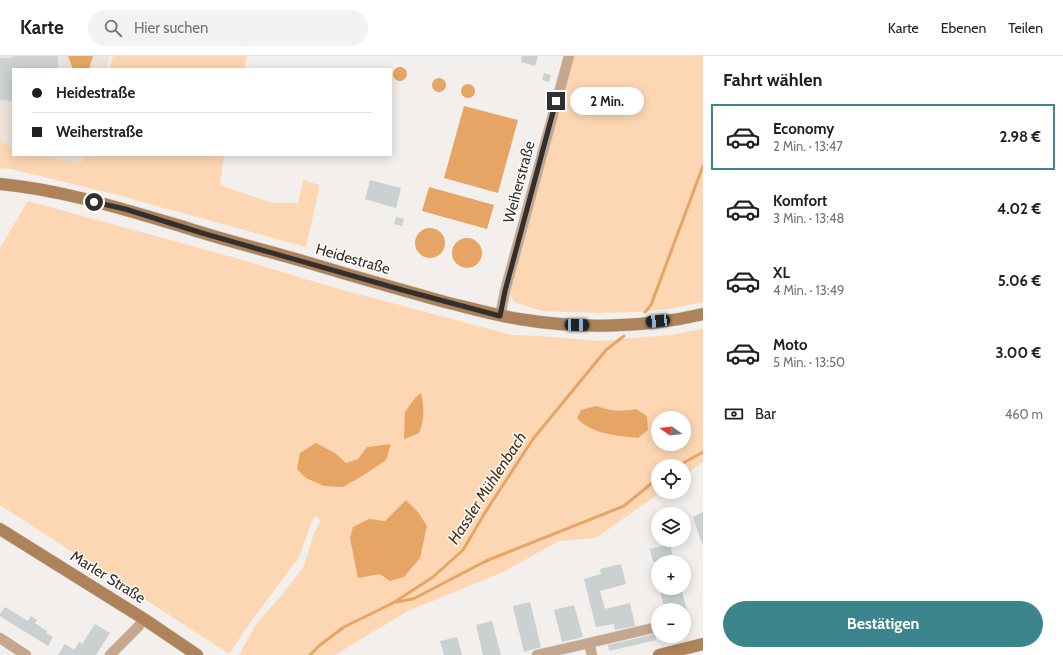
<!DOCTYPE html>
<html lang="de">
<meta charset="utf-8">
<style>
:root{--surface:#fff;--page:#f2f2f2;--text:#202124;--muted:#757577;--line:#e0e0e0;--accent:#3d858c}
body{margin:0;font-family:Cabin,sans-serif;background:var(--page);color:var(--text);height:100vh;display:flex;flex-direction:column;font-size:15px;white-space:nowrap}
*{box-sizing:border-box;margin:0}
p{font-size:13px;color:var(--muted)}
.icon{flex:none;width:22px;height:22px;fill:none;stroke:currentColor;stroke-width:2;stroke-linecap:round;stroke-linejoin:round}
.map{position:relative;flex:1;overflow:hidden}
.details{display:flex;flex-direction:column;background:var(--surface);width:360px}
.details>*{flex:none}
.top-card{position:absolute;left:12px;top:12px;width:380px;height:88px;border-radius:0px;box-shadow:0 2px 10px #0003;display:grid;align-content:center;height:88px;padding:0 20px;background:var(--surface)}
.needle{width:26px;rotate:285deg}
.tools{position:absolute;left:651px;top:355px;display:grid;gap:8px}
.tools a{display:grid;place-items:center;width:40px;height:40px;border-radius:50%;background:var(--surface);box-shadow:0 2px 10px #0003;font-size:20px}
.end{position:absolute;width:18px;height:18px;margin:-9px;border:5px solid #31302f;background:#fff;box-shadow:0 0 0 2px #fff}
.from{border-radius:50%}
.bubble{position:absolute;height:28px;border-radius:14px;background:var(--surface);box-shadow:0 2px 10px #0003;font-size:13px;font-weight:700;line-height:28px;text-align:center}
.car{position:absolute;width:12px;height:24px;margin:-12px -6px;border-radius:5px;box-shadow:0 0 3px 1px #0007;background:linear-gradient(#222 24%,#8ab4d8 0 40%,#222 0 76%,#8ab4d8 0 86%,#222 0)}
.top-card b{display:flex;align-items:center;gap:14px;height:38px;font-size:15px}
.top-card b+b{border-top:1px solid var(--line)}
.top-card i{width:10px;height:10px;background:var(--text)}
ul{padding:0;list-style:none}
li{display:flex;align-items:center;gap:12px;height:66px;margin:0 8px 6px;padding:0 12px;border:2px solid transparent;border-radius:0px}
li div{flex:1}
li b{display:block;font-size:15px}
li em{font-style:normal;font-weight:700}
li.on{border-color:var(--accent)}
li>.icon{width:36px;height:36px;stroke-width:1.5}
h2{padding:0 20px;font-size:18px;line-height:48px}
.pay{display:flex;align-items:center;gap:10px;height:44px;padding:0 20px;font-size:15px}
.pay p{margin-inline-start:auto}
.primary-button{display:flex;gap:8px;margin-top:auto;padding:8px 20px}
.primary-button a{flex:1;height:46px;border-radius:24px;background:var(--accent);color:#fff;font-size:16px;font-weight:700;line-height:46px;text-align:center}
header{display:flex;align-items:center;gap:24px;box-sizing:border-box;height:56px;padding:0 20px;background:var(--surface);border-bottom:1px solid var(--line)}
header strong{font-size:19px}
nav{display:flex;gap:22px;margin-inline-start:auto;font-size:14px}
.search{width:280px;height:36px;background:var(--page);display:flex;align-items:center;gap:10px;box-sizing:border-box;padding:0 14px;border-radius:22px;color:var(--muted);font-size:15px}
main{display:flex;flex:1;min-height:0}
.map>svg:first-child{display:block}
.built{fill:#ede3db}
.green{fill:#fdd7b4;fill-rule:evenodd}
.water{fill:#e6a564}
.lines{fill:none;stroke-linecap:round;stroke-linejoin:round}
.stream{stroke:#e6a564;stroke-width:3}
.building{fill:#cbd0d1}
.street-casing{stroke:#cfcdca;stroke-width:11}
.secondary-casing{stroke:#cfcdca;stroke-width:13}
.street{stroke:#c4a78c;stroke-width:10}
.secondary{stroke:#ae835a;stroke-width:12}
.route{stroke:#31302f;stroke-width:5}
.labels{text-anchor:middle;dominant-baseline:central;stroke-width:3;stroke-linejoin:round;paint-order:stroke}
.street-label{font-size:15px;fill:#31302f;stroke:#fffcfa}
.water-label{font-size:16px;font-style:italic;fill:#4c3115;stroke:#fffcfa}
</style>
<header>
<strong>Karte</strong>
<div class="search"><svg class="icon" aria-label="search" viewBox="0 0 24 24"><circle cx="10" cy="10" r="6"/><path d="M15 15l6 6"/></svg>Hier suchen</div>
<nav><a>Karte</a><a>Ebenen</a><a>Teilen</a></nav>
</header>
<main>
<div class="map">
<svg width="703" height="599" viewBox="0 0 703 599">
<rect width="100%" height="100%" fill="#f2efec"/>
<!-- built -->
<path class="built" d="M 0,0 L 110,0 L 106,13 L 13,13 L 13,99 L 83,99 L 76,125 L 51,122 L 11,113 L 0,112 Z"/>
<!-- green -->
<path class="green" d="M 113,0 L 247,0 L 244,13 L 110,13 Z
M 573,0 L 703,0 L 703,246 L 669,253 L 638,256 L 598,257 L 542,255 L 514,246 L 509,236 Z
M 0,84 L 13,93 L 13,99 L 40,99 L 65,105 L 81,107 L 84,99 L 224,99 L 220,129 L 272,147 L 298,147 L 303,124 L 320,129 L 306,191 L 114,138 L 11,113 L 0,112 Z
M 28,145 L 232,201 L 332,231 L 512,279 L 541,280 L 598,285 L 670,279 L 703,273 L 703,406 L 684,420 L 684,410 L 658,410 L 658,436 L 661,436 L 596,482 L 559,485 L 503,516 L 406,556 L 335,599 L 239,599 L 256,568 L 281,540 L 304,510 L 314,477 L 321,464 L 315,460 L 311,468 L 299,501 L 252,564 L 229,598 L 0,449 L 0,192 ZM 658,362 L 684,362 L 684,388 L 658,388 Z"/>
<!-- water -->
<path class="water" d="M 68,0 L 93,0 L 89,13 L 73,13 Z
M393 18a7 7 0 1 1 14 0a7 7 0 1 1-14 0Z
M432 29a7 7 0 1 1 14 0a7 7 0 1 1-14 0Z
M461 35a7 7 0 1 1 14 0a7 7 0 1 1-14 0Z
M 464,50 L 518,64 L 498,137 L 444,122 Z
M 429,131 L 494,149 L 487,173 L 422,155 Z
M415 187a15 15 0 1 1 30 0a15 15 0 1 1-30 0Z
M452 197a15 15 0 1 1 30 0a15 15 0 1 1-30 0Z
M 421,337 C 424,352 425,362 419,377 L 404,383 L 405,356 L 415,342 Z
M 596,350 C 612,355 619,356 636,353 L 647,360 L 648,374 L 638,382 C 619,380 590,378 577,362 L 581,354 Z
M 316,387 L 335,397 L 346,407 L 358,403 L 367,391 L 391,388 L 386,404 L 364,419 L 343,431 L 324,430 L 306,422 L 297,413 L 300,397 Z
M 406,444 L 418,456 L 427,470 L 420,502 L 404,521 L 390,525 L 380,518 L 358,522 L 350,482 L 353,471 L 369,463 L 385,465 Z"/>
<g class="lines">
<!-- stream -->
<path class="stream" d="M 645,256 L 651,249 L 703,110
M 678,410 L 703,396
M 396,546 L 413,543 L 486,505 L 624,450 L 658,422
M 310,599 L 320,589 L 344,571 L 393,547 L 433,521 L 463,494 L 486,455 L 533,383 L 606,294 L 624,280"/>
</g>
<!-- building -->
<path class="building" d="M 13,0 L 58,0 L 58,13 L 13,13 L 13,45 L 0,44 L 0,2 L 13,2 Z
M 522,0 L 538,0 L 535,10 L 521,6 Z
M 544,17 L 551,19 L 549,26 L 542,24 Z
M 370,124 L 401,132 L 396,152 L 365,143 Z
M 396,161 L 404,163 L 402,170 L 394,168 Z
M 703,456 L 703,488 L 702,488 L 693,461 Z
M 670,488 L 674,506 L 653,506 L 650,493 Z
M 621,508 L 626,528 L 600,535 L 605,553 L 630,547 L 635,570 L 615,574 L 614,568 L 596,571 L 584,523 L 601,518 L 600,513 Z
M 659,532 L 681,532 L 687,554 L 665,554 Z
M 530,546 L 541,591 L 524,596 L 513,550 Z
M 574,549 L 583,581 L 562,586 L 554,554 Z
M 5,551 L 28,565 L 31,560 L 37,564 L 35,567 L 47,575 L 46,577 L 53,581 L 48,590 L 0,560 L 0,558 Z
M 492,565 L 501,599 L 483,599 L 476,569 Z
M 95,568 L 110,577 L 96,599 L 58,599 L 65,588 L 74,594 L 79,586 L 82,588 Z
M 655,578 L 656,584 L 609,595 L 608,589 Z
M 457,581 L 462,599 L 444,599 L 440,585 Z"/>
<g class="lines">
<!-- street casing -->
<g class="street-casing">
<path id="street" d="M 500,260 L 505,235 L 569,0
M 0,582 L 26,599
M 110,599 L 137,572 L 144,563
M 537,599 L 589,587
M 592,599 L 589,587 L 653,572"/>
</g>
<!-- secondary casing -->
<g class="secondary-casing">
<path id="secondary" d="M 0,128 C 64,134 126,154 187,172 C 230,186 273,196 316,209 C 359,222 402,234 445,246 C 470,252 494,259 519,263 C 579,273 644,272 703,258
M 0,473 L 144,563 L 197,599
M 659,599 L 703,588"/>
</g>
<!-- street -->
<use href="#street" class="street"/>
<!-- secondary -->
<use href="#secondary" class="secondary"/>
</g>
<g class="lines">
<!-- route -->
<path class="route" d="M 94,146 L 125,153 L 202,177 L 406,235 L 500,260 L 505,235 L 556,45"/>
</g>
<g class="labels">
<!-- street labels -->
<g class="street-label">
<text transform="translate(519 126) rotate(-75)">Weiherstraße</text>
<text transform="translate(353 203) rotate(16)">Heidestraße</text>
<text transform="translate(108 521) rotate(32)">Marler Straße</text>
</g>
<!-- water labels -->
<g class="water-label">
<text transform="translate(487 432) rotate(-57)">Hassler Mühlenbach</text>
</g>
</g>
</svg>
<div class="tools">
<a><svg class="needle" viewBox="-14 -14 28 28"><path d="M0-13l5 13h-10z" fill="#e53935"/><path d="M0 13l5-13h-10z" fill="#757577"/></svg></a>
<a><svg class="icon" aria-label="locate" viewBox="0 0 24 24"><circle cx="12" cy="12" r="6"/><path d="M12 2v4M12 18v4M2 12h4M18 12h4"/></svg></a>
<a><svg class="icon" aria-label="layers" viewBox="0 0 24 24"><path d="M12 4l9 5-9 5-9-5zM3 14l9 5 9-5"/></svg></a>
<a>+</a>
<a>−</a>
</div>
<i class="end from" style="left:94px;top:146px"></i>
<i class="end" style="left:556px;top:45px"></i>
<div class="bubble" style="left:570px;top:31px;width:74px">2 Min.</div>
<i class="car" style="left:658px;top:265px;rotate:264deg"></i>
<i class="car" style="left:577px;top:269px;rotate:91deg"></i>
<div class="top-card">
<b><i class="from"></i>Heidestraße</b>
<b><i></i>Weiherstraße</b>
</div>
</div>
<section class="details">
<h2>Fahrt wählen</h2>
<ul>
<li class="on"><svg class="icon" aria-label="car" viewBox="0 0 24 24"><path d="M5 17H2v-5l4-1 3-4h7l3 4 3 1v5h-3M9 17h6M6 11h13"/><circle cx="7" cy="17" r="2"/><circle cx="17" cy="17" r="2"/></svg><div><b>Economy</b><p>2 Min. · 13:47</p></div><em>2.98 €</em></li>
<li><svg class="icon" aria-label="car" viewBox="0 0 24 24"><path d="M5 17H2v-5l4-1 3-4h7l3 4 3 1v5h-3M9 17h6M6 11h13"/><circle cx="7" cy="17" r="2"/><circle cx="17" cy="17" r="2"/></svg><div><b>Komfort</b><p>3 Min. · 13:48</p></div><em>4.02 €</em></li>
<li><svg class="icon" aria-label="car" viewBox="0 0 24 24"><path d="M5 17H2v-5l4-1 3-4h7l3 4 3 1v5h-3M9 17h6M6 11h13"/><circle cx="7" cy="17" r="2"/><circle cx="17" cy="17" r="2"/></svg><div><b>XL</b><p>4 Min. · 13:49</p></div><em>5.06 €</em></li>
<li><svg class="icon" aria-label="car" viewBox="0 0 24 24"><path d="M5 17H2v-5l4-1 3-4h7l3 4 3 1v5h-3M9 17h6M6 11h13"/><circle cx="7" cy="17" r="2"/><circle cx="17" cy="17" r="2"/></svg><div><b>Moto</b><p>5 Min. · 13:50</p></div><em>3.00 €</em></li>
</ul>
<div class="pay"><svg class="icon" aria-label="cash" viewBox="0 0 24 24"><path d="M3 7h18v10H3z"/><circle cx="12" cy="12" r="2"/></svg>Bar<p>460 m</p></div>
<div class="primary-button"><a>Bestätigen</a></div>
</section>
</main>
